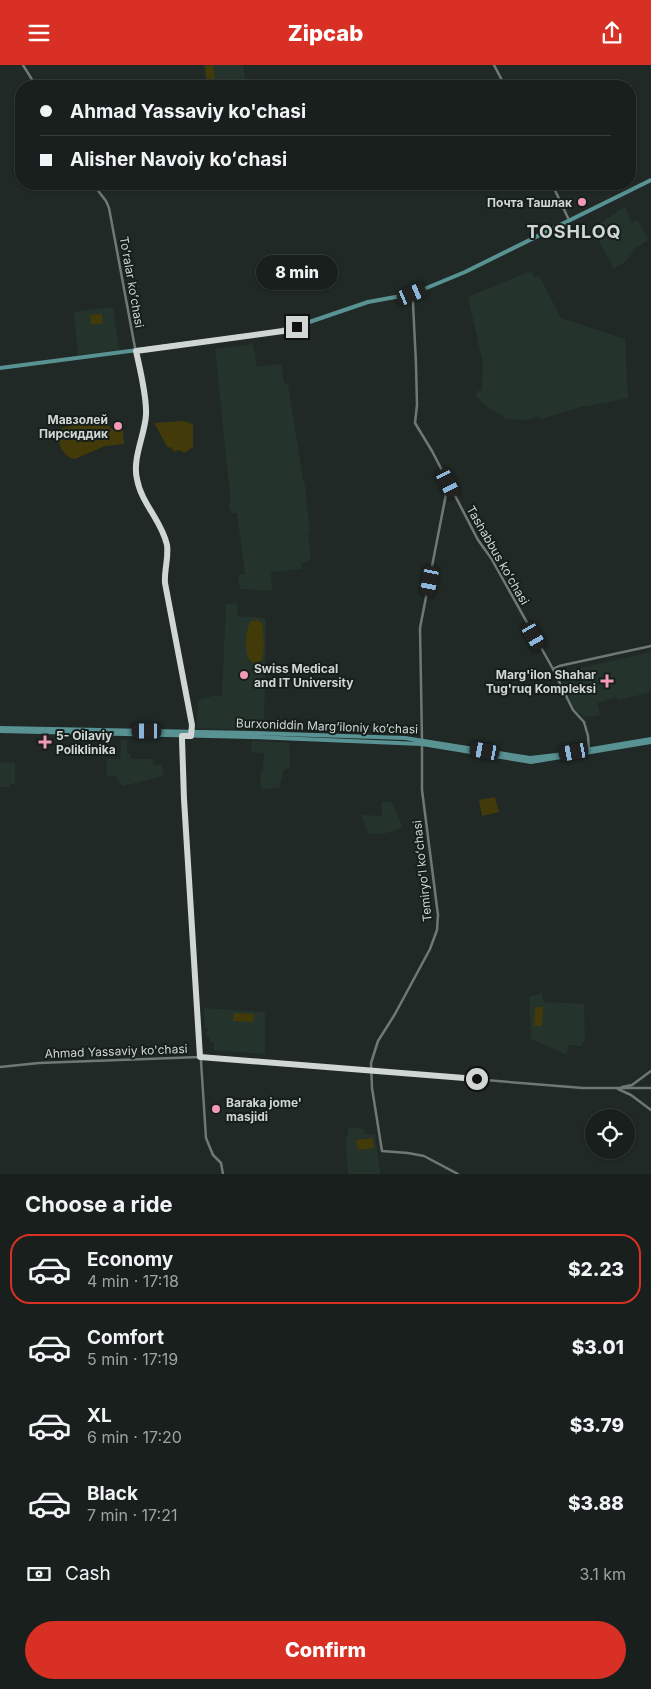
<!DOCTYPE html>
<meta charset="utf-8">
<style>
:root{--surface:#181f1c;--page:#252c29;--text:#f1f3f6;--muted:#9fa2a3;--line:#363d3b;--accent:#d93025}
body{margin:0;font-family:Inter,sans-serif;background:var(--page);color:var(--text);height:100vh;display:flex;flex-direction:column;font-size:19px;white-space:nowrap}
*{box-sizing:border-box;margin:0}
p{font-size:16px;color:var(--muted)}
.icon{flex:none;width:28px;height:28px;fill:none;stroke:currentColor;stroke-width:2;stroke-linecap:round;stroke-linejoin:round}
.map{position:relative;height:1109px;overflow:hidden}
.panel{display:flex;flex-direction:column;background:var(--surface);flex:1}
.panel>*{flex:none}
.hud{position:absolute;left:15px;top:15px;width:621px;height:110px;border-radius:20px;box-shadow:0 1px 4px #0004,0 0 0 1px var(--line);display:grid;align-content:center;height:110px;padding:0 25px;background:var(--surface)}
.buttons{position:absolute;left:585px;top:1044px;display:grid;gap:10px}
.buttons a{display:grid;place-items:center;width:50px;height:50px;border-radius:50%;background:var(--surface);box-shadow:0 1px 4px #0004,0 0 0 1px var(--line);font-size:25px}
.end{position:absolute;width:22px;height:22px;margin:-11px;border:6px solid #d0d6d3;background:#111;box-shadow:0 0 0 2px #111}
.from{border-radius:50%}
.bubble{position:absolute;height:35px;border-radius:18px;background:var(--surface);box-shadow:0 1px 4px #0004,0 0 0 1px var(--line);font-size:16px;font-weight:800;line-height:35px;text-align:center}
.car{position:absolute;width:15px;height:30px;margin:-15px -8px;border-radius:6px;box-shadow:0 0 4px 1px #0007;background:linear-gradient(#222 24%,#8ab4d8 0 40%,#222 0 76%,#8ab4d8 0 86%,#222 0)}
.hud b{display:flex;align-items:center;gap:18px;height:48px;font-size:19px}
.hud b+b{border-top:1px solid var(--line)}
.hud i{width:12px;height:12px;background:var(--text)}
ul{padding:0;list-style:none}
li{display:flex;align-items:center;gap:15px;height:70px;margin:0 10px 8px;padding:0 15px;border:2px solid transparent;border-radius:20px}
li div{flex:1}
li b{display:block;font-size:19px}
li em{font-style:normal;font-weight:800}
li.current{border-color:var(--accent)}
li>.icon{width:45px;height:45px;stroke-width:1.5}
h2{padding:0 25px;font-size:22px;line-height:60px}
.pay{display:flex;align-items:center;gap:12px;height:55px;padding:0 25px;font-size:19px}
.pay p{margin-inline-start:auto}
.action{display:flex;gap:10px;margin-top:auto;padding:10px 25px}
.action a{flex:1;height:58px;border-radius:30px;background:var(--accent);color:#fff;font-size:20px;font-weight:800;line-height:58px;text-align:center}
header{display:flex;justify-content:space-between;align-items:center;height:65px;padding:0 25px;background:var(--accent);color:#fff;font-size:22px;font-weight:800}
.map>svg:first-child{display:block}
.built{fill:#24342d}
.green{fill:#423a08}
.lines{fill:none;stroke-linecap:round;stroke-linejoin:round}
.secondary{stroke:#6f7974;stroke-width:2.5}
.primary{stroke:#589293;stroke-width:4}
.route{stroke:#d0d6d3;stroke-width:6}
.poi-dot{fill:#f09ab5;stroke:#161f1b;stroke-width:2}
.labels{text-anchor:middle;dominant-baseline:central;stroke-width:4;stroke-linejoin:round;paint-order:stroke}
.poi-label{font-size:12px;font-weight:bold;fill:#d0d6d3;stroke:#161f1b;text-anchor:end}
.street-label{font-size:12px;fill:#d0d6d3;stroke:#161f1b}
.district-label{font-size:18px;font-weight:bold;letter-spacing:1px;fill:#d0d6d3;stroke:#161f1b}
</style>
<header><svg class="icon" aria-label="menu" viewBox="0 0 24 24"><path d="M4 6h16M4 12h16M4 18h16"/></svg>Zipcab<svg class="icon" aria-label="share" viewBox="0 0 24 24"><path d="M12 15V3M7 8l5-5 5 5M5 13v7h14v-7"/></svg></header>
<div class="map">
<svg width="651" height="1109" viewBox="0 0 651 1109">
<rect width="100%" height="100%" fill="#202925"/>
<!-- built -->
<path class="built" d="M 204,0 L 243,0 L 245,14 L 206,19 Z
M 625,142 L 632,158 L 638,155 L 648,175 L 636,183 L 626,196 L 614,204 L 593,165 L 596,163 L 595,161 Z
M 531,206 L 534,213 L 539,211 L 561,253 L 625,274 L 628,333 L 589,341 L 583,341 L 541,354 L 539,351 L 527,355 L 506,354 L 481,337 L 481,333 L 476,333 L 477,326 L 482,326 L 483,298 L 468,232 Z
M 113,242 L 119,285 L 78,290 L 74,247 Z
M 253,279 L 257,302 L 281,299 L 284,318 L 288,320 L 303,414 L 305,421 L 310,468 L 308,469 L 311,495 L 301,499 L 303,504 L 271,507 L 272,526 L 240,524 L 238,510 L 245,509 L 237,448 L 231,448 L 229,439 L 231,438 L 215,284 Z
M 237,538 L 237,551 L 265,553 L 266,557 L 264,665 L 197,663 L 198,635 L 213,631 L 222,631 L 226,539 Z
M 651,587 L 651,624 L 648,628 L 618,635 L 617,632 L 597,638 L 600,650 L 586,652 L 574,644 L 559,608 Z
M 121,675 L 127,675 L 127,689 L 130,689 L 130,694 L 153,694 L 154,700 L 162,700 L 164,711 L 123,721 L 115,710 L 107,712 L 107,694 L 120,694 Z
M 252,676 L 289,678 L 290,703 L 284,705 L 279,723 L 261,724 L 260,711 L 263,702 L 264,688 L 251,687 Z
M 0,697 L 15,698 L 15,719 L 10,719 L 9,722 L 0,722 Z
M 382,737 L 392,737 L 403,763 L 382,769 L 369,769 L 361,750 L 382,751 Z
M 542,928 L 544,937 L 584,939 L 585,977 L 582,977 L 582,981 L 568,980 L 567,990 L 531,974 L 529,932 Z
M 204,943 L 265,947 L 265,989 L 214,985 L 214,978 L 210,977 L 209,971 L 206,971 L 205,967 L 208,967 L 208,963 L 205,963 Z
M 349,1062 L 364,1064 L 365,1069 L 375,1069 L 380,1109 L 348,1109 L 346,1077 Z"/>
<!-- green -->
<path class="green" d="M 213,0 L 215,14 L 207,15 L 205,1 Z
M 102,249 L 103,258 L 91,260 L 90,250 Z
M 183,356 L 193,359 L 193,382 L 184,388 L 179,385 L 174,387 L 171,382 L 168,383 L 154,358 Z
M 80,358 L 86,361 L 105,358 L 109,360 L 110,363 L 123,364 L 124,379 L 105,381 L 75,394 C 61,392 58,376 56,365 Z
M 257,555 L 262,558 L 263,562 C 263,569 265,588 262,594 C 260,596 258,598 255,598 C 242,599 245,562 251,556 Z
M 495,732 L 499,747 L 482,751 L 479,735 Z
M 535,942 L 543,942 L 542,961 L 534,961 Z
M 234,948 L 254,949 L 253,957 L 233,956 Z
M 373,1073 L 374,1083 L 358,1085 L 356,1075 Z"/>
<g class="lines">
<!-- secondary -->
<path class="secondary" d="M 23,0 L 36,21
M 494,0 L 505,21
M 93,119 L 106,136 L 109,143 L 146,342 L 146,352 L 139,380 L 136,411 L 146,439 L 156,455 L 166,478 L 165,518 L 192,659 L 191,667
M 552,119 L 569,155
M 412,229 L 413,238 L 416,299 L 417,340 L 415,358 L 432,386 L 478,475 L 491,493 L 553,604 L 573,645 L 584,657 L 588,671 L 589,685
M 553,604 L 559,601 L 651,581
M 182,671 L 184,734 L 206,1073 L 213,1090 L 221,1098 L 223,1109
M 422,675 L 420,563 L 448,419
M 422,679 L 422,725 L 438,850 L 437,865 L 430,884 L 395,949 L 378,976 L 371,998 L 372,1023 L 382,1086 L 408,1088 L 424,1091 L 458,1109
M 0,1002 L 39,998 L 200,992 L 583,1023 L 651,1023
M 622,1022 L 632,1020 L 651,1006
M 618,1024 L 631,1030 L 651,1045"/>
<!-- primary -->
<path class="primary" d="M 0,303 L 283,266 L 368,237 L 412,229 L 465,207 L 651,115
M 0,663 L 252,668 L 405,673 L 530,693 L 556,690 L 651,674
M 0,666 L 251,672 L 422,679 L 531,697 L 651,677"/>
</g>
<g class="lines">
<!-- route -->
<path class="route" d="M 297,262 L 283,266 L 136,286 C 140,304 147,332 146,350 C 145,369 132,394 137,414 C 141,438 162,456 167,480 C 169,492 164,505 165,518 L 192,660 L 191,671 L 182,671 L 182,674 L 184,734 L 200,992 L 477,1014"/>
</g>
<!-- markers -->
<g class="poi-dot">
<circle cx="582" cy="137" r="5"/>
<circle cx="118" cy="361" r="5"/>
<circle cx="244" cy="610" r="5"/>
<path d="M604.5 608.5h5v5h5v5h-5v5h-5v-5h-5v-5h5z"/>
<path d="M42.5 669.5h5v5h5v5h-5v5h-5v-5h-5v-5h5z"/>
<circle cx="216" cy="1044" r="5"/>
</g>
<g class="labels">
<!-- poi labels -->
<g class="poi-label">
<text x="572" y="137">Почта Ташлак</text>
<text x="108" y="354">Мавзолей<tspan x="108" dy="14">Пирсиддик</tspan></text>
<text x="254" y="603" text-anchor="start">Swiss Medical<tspan x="254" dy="14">and IT University</tspan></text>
<text x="596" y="609">Marg'ilon Shahar<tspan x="596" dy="14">Tug'ruq Kompleksi</tspan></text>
<text x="56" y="670" text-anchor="start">5- Oilaviy<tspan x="56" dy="14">Poliklinika</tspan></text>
<text x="226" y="1037" text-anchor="start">Baraka jome'<tspan x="226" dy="14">masjidi</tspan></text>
</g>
<!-- street labels -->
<g class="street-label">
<text transform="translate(132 217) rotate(80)">Toʻralar koʻchasi</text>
<text transform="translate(498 490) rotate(60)">Tashabbus koʻchasi</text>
<text transform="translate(327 661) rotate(2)">Burxoniddin Marg’iloniy ko’chasi</text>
<text transform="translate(422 806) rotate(-96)">Temiryoʻl koʻchasi</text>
<text transform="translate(116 986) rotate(-2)">Ahmad Yassaviy ko'chasi</text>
</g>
<!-- district labels -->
<g class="district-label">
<text x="574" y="166">TOSHLOQ</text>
</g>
</g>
</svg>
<div class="buttons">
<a><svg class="icon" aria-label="locate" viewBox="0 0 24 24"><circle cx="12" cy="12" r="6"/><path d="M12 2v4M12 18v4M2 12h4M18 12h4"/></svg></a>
</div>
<i class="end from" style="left:477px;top:1014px"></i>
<i class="end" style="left:297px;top:262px"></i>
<div class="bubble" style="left:256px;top:190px;width:82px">8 min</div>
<i class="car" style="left:412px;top:229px;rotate:67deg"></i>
<i class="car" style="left:448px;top:418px;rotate:153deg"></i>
<i class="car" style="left:430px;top:516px;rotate:191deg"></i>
<i class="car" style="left:534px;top:571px;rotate:150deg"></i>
<i class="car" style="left:147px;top:666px;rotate:270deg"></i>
<i class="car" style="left:485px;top:686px;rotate:280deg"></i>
<i class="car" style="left:574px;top:687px;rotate:260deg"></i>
<div class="hud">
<b><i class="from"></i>Ahmad Yassaviy ko'chasi</b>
<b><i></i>Alisher Navoiy koʻchasi</b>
</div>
</div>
<section class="panel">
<h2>Choose a ride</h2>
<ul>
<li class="current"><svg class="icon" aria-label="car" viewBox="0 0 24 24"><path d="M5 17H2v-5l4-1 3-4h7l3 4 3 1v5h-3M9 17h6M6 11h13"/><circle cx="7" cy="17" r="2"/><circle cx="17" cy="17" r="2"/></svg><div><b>Economy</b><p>4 min · 17:18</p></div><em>$2.23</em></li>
<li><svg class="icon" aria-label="car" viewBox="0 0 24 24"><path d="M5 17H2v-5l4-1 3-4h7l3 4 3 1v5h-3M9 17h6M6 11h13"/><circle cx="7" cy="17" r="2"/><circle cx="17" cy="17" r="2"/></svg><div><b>Comfort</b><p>5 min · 17:19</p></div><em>$3.01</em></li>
<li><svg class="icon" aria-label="car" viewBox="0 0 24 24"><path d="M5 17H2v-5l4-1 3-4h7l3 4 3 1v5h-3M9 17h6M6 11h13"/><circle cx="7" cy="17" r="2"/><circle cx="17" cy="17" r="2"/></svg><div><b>XL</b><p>6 min · 17:20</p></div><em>$3.79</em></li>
<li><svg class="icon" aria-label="car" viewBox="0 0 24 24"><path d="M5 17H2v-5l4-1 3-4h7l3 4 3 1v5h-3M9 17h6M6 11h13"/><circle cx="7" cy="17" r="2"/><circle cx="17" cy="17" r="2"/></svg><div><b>Black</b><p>7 min · 17:21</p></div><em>$3.88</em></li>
</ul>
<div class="pay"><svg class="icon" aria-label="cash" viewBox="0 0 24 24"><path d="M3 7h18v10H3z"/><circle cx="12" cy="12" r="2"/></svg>Cash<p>3.1 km</p></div>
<div class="action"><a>Confirm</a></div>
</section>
